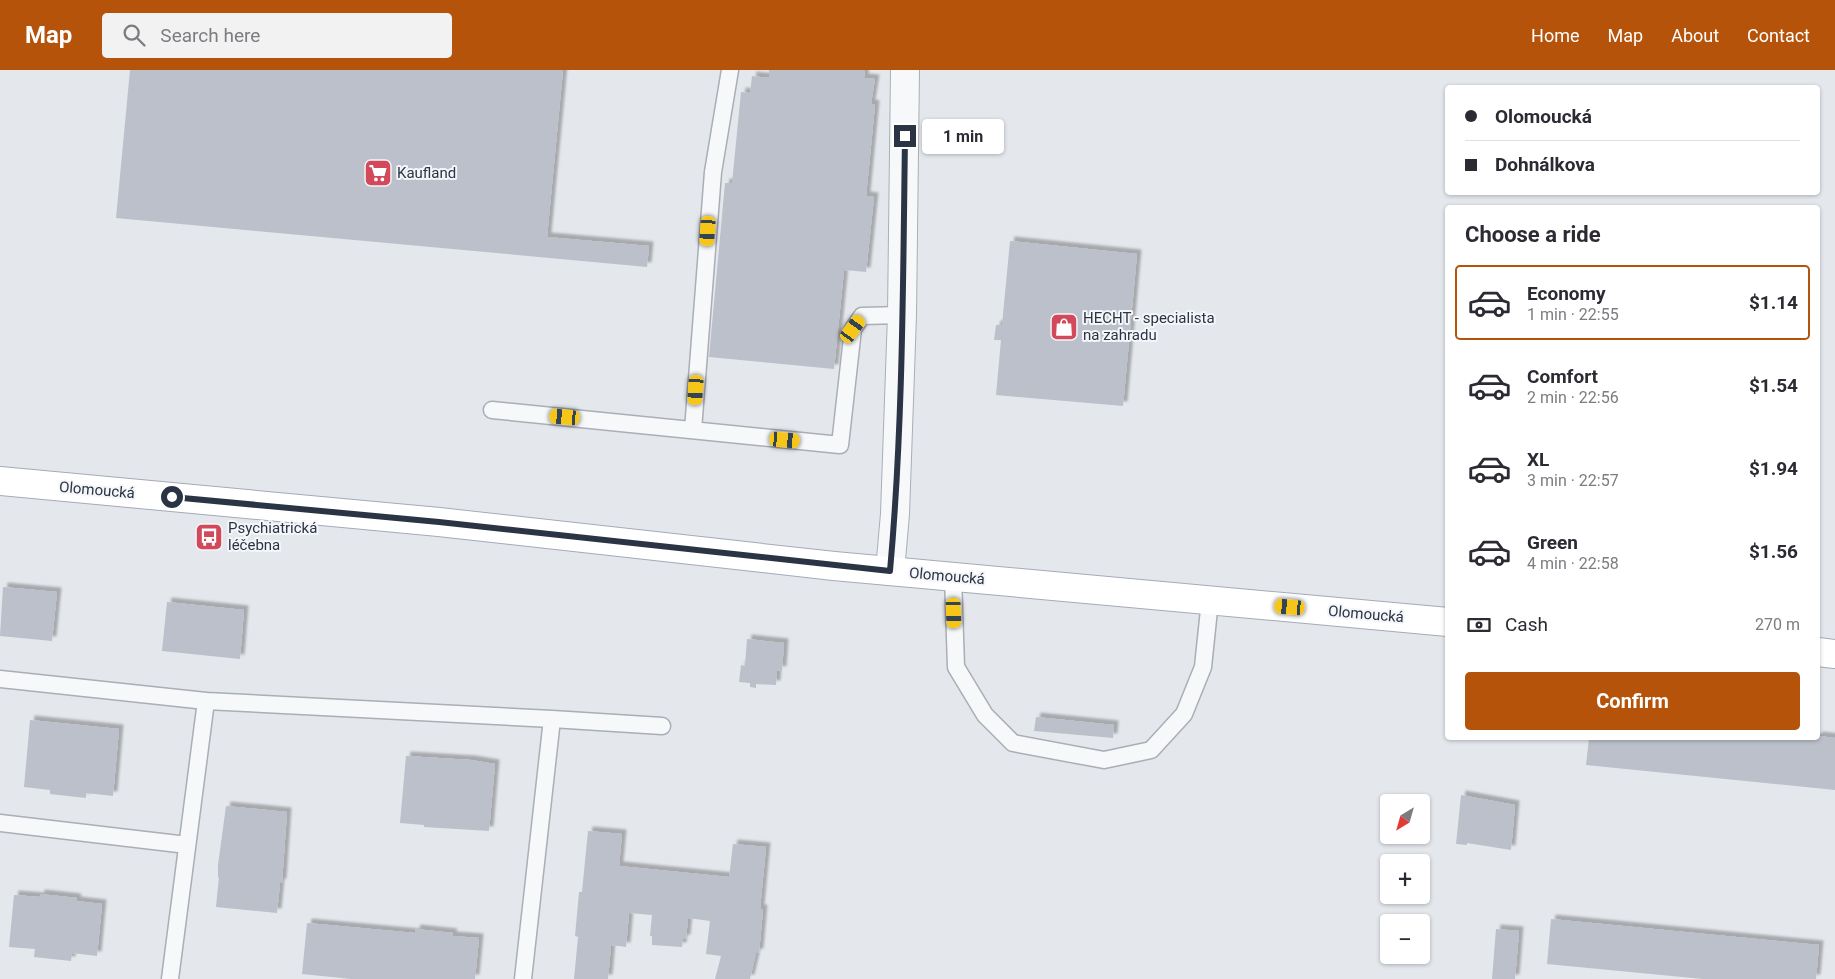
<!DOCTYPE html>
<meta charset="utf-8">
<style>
:root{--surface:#fff;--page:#f2f2f3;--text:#2b2b33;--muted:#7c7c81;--line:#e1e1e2;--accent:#b45309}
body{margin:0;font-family:Roboto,sans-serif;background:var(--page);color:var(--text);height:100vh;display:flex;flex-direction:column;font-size:19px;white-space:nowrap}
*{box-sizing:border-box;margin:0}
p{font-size:16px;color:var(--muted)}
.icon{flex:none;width:28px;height:28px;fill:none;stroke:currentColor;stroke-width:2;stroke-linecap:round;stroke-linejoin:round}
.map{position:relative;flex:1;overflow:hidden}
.sheet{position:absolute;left:1445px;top:135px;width:375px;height:535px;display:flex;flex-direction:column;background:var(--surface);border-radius:5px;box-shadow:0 1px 4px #0004}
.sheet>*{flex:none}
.banner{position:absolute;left:1445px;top:15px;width:375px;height:110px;border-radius:5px;box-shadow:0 1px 4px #0004;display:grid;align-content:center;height:110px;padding:0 20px;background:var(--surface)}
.needle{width:32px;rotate:217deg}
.controls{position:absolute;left:1380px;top:724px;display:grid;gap:10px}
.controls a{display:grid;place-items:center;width:50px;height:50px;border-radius:5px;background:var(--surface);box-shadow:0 1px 4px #0004;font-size:25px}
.end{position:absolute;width:22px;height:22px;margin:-11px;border:6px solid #2b3445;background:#fff;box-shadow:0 0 0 2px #fff}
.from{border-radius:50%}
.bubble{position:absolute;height:35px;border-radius:5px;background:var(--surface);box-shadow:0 1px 4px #0004;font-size:16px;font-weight:700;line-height:35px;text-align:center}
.car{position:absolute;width:15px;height:30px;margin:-15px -8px;border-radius:6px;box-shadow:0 0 4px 1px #0007;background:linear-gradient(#f5c518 24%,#345 0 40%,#f5c518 0 76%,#345 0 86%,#f5c518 0)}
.banner b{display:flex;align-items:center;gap:18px;height:48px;font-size:19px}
.banner b+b{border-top:1px solid var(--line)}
.banner i{width:12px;height:12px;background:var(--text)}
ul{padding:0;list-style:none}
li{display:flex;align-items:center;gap:15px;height:75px;margin:0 10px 8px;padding:0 10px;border:2px solid transparent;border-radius:5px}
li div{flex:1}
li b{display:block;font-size:19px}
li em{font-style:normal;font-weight:700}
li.on{border-color:var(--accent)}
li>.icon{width:45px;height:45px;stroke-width:1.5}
h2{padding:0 20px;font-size:22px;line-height:60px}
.pay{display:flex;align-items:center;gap:12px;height:55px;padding:0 20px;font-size:19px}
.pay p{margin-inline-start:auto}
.cta{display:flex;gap:10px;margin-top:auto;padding:10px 20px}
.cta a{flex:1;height:58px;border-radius:5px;background:var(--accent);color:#fff;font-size:20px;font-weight:700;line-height:58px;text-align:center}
header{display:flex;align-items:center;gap:30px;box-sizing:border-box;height:70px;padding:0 25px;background:var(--accent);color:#fff}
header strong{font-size:24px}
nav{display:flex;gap:28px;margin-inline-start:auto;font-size:18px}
.search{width:350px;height:45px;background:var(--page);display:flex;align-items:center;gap:12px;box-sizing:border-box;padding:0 18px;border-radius:5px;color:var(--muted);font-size:19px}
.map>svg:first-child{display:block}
.building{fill:#bbc0ca;filter:url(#shadow)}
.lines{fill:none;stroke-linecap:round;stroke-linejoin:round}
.lane-casing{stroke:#a9aeb7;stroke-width:19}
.street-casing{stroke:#a9aeb7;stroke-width:30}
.primary-casing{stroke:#a3abb8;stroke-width:30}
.lane{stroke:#f7f8fa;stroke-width:16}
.street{stroke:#f7f8fa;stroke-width:28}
.primary{stroke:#fff;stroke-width:28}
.route{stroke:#2b3445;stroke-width:6}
.labels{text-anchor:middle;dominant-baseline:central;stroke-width:4;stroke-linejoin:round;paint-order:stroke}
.poi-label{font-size:15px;fill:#2b3445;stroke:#f4f6f9;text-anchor:start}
.street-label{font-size:15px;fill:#2b3445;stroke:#f4f6f9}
</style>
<header>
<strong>Map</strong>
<div class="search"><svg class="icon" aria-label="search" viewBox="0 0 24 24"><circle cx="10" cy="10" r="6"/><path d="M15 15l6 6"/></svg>Search here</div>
<nav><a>Home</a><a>Map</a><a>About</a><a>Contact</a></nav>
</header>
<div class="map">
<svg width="1835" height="909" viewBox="0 0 1835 909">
<defs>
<filter id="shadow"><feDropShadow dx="4.5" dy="-4.5" stdDeviation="1" flood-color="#0004"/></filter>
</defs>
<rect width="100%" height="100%" fill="#e4e7ec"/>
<!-- building -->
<path class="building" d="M 130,0 L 563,0 L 547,167 L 649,176 L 647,197 L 116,148 Z
M 769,0 L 865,0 L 864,8 L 875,9 L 871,34 L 875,35 L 866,126 L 874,127 L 866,202 L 844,200 L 834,299 L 709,287 L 725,113 L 732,113 L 741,22 L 750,23 L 752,6 L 769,8 Z
M 1010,171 L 1137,184 L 1123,336 L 996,325 L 1001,270 L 994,270 L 996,255 L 1002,255 Z
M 3,517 L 57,522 L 52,571 L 0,566 Z
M 167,532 L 244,540 L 240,589 L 162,581 Z
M 747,569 L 784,573 L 782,601 L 777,600 L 776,615 L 756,614 L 756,618 L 750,617 L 750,613 L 739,612 L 741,595 L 745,596 Z
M 1036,647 L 1114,655 L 1113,668 L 1034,661 Z
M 30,650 L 119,659 L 113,726 L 86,723 L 86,728 L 50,724 L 50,720 L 24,717 Z
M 1818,666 L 1835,668 L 1835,720 L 1586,695 L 1589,668 L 1818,668 Z
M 406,686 L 471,690 L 495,694 L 489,761 L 424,757 L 424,755 L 400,753 Z
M 1461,725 L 1515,735 L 1511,780 L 1467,773 L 1467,775 L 1456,774 Z
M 226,736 L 287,742 L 282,813 L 280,813 L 277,843 L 216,837 L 219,807 L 218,808 L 218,795 Z
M 588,761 L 622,764 L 619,796 L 729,807 L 733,774 L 766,777 L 760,839 L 763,839 L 759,883 L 756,883 L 750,909 L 715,909 L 721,886 L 706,884 L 710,851 L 688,848 L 686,869 L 683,869 L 682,877 L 652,875 L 652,866 L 650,866 L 652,845 L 629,843 L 626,877 L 611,875 L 608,909 L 574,909 L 578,867 L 575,866 L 579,822 L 582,822 Z
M 40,824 L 77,828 L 76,831 L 102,834 L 97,886 L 72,883 L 71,891 L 34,887 L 35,879 L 9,877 L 14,825 L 40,827 Z
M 1551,849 L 1819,875 L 1816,909 L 1703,909 L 1547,894 Z
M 307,853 L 415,863 L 416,859 L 453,863 L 452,866 L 479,868 L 475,909 L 351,909 L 302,904 Z
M 1496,859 L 1519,861 L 1515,909 L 1492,909 Z"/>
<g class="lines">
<!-- lane casing -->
<g class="lane-casing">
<path id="lane" d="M 492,340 L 840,375 L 853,259 L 862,246 L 902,245
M 693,360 L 713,102 L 730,0
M 953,507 L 956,597 L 985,645 L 1013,673 L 1104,690 L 1151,680 L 1184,644 L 1203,597 L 1210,530
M 0,609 L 206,631 L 170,909
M 206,631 L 552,649 L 523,909
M 552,649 L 662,656
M 0,753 L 187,775"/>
</g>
<!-- street casing -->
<g class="street-casing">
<path id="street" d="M 890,501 L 895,444 L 902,245 L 905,0"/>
</g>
<!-- primary casing -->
<g class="primary-casing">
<path id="primary" d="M 0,411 L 439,452 L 834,496 L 1448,552
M 1818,582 L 1835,584"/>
</g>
<!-- lane -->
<use href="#lane" class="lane"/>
<!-- street -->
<use href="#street" class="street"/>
<!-- primary -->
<use href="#primary" class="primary"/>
</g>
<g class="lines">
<!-- route -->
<path class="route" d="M 172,427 L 439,452 L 890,501 C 903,357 903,211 905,66"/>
</g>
<!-- icons -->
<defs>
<g id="supermarket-square" transform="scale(1.4375)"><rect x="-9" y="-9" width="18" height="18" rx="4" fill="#d1495b" stroke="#f4f6f9"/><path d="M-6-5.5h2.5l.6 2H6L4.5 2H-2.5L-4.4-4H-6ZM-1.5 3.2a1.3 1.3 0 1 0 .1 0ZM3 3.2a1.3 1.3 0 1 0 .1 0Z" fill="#fff"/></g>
<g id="shop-square" transform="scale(1.4375)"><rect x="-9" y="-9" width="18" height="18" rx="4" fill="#d1495b" stroke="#f4f6f9"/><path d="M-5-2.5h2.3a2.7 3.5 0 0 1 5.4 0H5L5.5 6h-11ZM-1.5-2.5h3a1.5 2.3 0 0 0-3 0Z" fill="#fff"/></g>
<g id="bus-square" transform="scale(1.4375)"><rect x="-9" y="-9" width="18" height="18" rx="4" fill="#d1495b" stroke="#f4f6f9"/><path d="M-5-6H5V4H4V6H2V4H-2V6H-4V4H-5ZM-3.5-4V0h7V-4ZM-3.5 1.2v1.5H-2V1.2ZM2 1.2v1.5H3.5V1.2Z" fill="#fff"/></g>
</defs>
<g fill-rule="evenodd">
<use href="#supermarket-square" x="378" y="103"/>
<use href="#shop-square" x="1064" y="257"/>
<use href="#bus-square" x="209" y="467"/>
</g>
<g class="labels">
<!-- poi labels -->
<g class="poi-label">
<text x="397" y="103">Kaufland</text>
<text x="1083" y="248">HECHT - specialista<tspan x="1083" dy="17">na zahradu</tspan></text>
<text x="228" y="458">Psychiatrická<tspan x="228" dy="17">léčebna</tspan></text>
</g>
<!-- street labels -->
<g class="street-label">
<text transform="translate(97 420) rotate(5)">Olomoucká</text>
<text transform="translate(947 506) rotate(5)">Olomoucká</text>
<text transform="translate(1366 544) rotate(5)">Olomoucká</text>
</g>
</g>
</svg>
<div class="controls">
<a><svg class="needle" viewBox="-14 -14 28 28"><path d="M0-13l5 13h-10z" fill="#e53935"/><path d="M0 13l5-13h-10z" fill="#7c7c81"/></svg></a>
<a>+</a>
<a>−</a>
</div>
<i class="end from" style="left:172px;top:427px"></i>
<i class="end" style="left:905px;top:66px"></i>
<div class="bubble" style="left:922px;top:49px;width:82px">1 min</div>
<i class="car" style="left:708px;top:161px;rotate:184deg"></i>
<i class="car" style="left:853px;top:259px;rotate:36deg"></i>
<i class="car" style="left:696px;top:320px;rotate:184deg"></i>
<i class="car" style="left:565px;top:347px;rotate:275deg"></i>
<i class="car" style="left:785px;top:370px;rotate:95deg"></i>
<i class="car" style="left:1290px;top:537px;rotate:275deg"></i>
<i class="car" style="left:954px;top:543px;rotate:178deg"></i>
<div class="banner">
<b><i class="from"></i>Olomoucká</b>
<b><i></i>Dohnálkova</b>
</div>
<section class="sheet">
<h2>Choose a ride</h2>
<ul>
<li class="on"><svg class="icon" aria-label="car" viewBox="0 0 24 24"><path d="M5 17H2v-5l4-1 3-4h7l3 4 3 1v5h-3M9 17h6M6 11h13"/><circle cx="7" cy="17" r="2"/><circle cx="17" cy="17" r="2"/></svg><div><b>Economy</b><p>1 min · 22:55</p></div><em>$1.14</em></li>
<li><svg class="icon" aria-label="car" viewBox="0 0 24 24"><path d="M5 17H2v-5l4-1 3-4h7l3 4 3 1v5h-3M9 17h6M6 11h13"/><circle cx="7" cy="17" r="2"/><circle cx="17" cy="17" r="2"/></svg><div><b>Comfort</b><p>2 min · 22:56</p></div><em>$1.54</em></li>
<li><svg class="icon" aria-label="car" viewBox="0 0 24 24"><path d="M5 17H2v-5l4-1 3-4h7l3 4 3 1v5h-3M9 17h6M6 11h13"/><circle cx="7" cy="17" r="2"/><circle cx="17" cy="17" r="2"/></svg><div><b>XL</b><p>3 min · 22:57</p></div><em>$1.94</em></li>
<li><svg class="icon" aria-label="car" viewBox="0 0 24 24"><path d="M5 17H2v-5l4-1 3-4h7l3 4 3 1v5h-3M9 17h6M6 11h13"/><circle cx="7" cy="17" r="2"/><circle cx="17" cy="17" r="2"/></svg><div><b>Green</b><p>4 min · 22:58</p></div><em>$1.56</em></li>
</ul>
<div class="pay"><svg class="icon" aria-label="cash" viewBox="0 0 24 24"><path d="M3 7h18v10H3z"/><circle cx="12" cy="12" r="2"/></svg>Cash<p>270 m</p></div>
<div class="cta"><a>Confirm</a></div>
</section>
</div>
